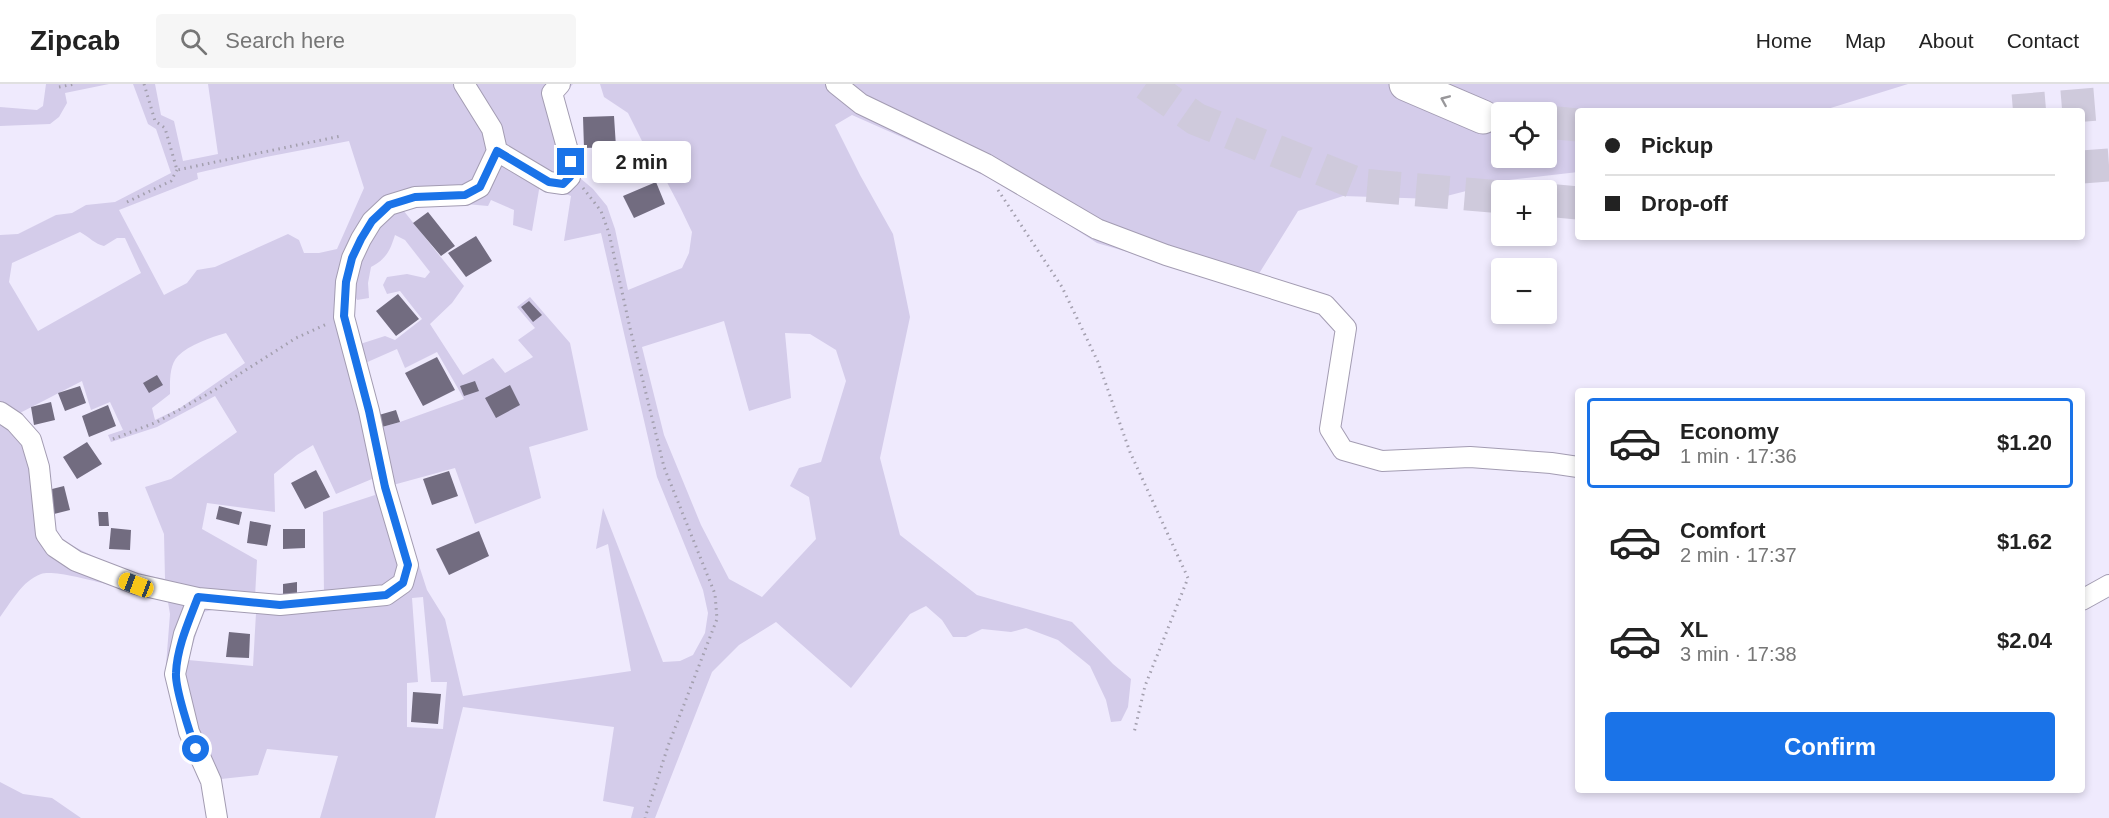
<!DOCTYPE html>
<meta charset="utf-8">
<style>
:root{--surface:#fff;--page:#f6f6f6;--text:#222;--muted:#767676;--line:#e0e0e0;--accent:#1a73e8}
body{margin:0;font-family:Arial,sans-serif;background:var(--page);color:var(--text);height:100vh;display:flex;flex-direction:column;font-size:22px;white-space:nowrap}
*{box-sizing:border-box;margin:0}
p{font-size:20px;color:var(--muted)}
.icon{flex:none;width:33px;height:33px;fill:none;stroke:currentColor;stroke-width:2;stroke-linecap:round;stroke-linejoin:round}
.map{position:relative;flex:1;overflow:hidden}
.side{position:absolute;left:1575px;top:304px;width:510px;height:405px;display:flex;flex-direction:column;background:var(--surface);border-radius:6px;box-shadow:0 3px 9px #0003}
.side>*{flex:none}
.banner{position:absolute;left:1575px;top:24px;width:510px;height:132px;border-radius:6px;box-shadow:0 3px 9px #0003;display:grid;align-content:center;height:132px;padding:0 30px;background:var(--surface)}
.tools{position:absolute;left:1491px;top:18px;display:grid;gap:12px}
.tools a{display:grid;place-items:center;width:66px;height:66px;border-radius:6px;background:var(--surface);box-shadow:0 3px 9px #0003;font-size:30px}
.end{position:absolute;width:27px;height:27px;margin:-14px;border:8px solid #1a73e8;background:#fff;box-shadow:0 0 0 3px #fff}
.from{border-radius:50%}
.bubble{position:absolute;height:42px;border-radius:6px;background:var(--surface);box-shadow:0 3px 9px #0003;font-size:20px;font-weight:700;line-height:42px;text-align:center}
.car{position:absolute;width:18px;height:36px;margin:-18px -9px;border-radius:8px;box-shadow:0 0 4px 2px #0007;background:linear-gradient(#f5c518 24%,#345 0 40%,#f5c518 0 76%,#345 0 86%,#f5c518 0)}
.banner b{display:flex;align-items:center;gap:21px;height:57px;font-size:22px}
.banner b+b{border-top:2px solid var(--line)}
.banner i{width:15px;height:15px;background:var(--text)}
ul{padding:10px 0 0;list-style:none}
li{display:flex;align-items:center;gap:18px;height:90px;margin:0 12px 9px;padding:0 18px;border:3px solid transparent;border-radius:6px}
li div{flex:1}
li b{display:block;font-size:22px}
li em{font-style:normal;font-weight:700}
li.on{border-color:var(--accent)}
li>.icon{width:54px;height:54px;stroke-width:1.5}
.cta{display:flex;gap:12px;margin-top:auto;padding:12px 30px}
.cta a{flex:1;height:69px;border-radius:6px;background:var(--accent);color:#fff;font-size:24px;font-weight:700;line-height:69px;text-align:center}
header{display:flex;align-items:center;gap:36px;box-sizing:border-box;height:84px;padding:0 30px;background:var(--surface);border-bottom:2px solid var(--line)}
header strong{font-size:28px}
nav{display:flex;gap:33px;margin-inline-start:auto;font-size:21px}
.search{width:420px;height:54px;background:var(--page);display:flex;align-items:center;gap:15px;box-sizing:border-box;padding:0 21px;border-radius:6px;color:var(--muted);font-size:22px}
.map>svg:first-child{display:block}
.green{fill:#d4ccea;fill-rule:evenodd}
.building{fill:#726c80}
.lines{fill:none;stroke-linecap:round;stroke-linejoin:round}
.motorway-tunnel{stroke:#cfcadc;stroke-width:33;stroke-dasharray:33 16;stroke-linecap:butt}
.minor-casing{stroke:#a39cb2;stroke-width:22}
.motorway-casing{stroke:#a39cb2;stroke-width:35}
.path{stroke:#a39fae;stroke-width:3;stroke-dasharray:1.5 4.5;stroke-linecap:butt}
.minor{stroke:#fff;stroke-width:20}
.motorway{stroke:#fff;stroke-width:33}
.oneway{stroke:#98979a}
.route{stroke:#1a73e8;stroke-width:8}
</style>
<header>
<strong>Zipcab</strong>
<div class="search"><svg class="icon" aria-label="search" viewBox="0 0 24 24"><circle cx="10" cy="10" r="6"/><path d="M15 15l6 6"/></svg>Search here</div>
<nav><a>Home</a><a>Map</a><a>About</a><a>Contact</a></nav>
</header>
<div class="map">
<svg width="2109" height="734" viewBox="0 0 2109 734">
<rect width="100%" height="100%" fill="#efeafd"/>
<!-- green -->
<path class="green" d="M 46,0 L 109,0 L 65,9 L 67,19 L 59,33 L 50,40 L 0,42 L 0,23 L 37,26 L 43,22 Z
M 133,0 L 155,0 L 161,31 L 174,37 L 183,77 L 218,70 L 208,0 L 573,0 L 561,13 L 580,94 L 593,105 L 607,122 L 615,145 L 628,206 L 682,184 L 689,169 L 692,148 L 680,123 L 660,85 L 645,63 L 628,29 L 604,13 L 600,0 L 1908,0 L 1821,27 L 1578,27 L 1578,88 L 1509,96 L 1435,115 L 1343,112 L 1298,127 L 1250,204 L 1097,159 L 1017,108 L 949,74 L 852,31 L 835,41 L 860,91 L 893,150 L 910,233 L 880,374 L 900,451 L 977,511 L 1072,538 L 1113,580 L 1131,595 L 1128,623 L 1121,637 L 1111,638 L 1106,616 L 1090,582 L 1058,556 L 1026,544 L 1011,548 L 982,545 L 966,553 L 953,553 L 942,536 L 926,522 L 910,530 L 851,604 L 776,538 L 739,561 L 712,588 L 655,734 L 631,734 L 634,723 L 603,717 L 614,643 L 463,623 L 435,734 L 320,734 L 338,672 L 267,665 L 258,691 L 221,695 L 227,734 L 208,734 L 205,707 L 182,652 L 165,594 L 170,530 L 168,518 C 146,512 58,483 41,490 C 22,497 12,517 0,533 L 0,323 L 38,350 L 54,451 C 88,472 126,488 165,495 L 164,450 L 145,403 L 171,395 L 237,348 L 215,312 L 157,343 L 111,358 L 108,351 L 123,346 L 110,318 L 91,326 L 82,297 L 16,331 L 0,322 L 0,151 L 18,150 L 56,131 L 72,129 L 86,121 L 115,118 L 171,89 L 156,45 L 148,40 ZM 1502,28 L 1546,28 L 1546,74 L 1502,74 ZM 349,57 L 364,104 L 337,165 L 319,169 L 304,169 L 299,156 L 288,150 L 215,183 L 197,186 L 187,199 L 164,211 L 119,126 L 198,95 L 197,89 L 266,73 ZM 540,100 L 571,112 L 564,157 L 601,149 L 657,393 L 703,506 L 708,529 L 705,549 L 693,571 L 680,577 L 663,578 L 603,424 L 596,465 L 608,460 L 631,587 L 463,612 L 445,535 L 427,506 L 393,401 L 455,384 L 475,440 L 541,414 L 529,363 L 588,346 L 570,259 L 530,213 L 517,223 L 535,244 L 518,256 L 533,273 L 505,289 L 493,274 L 463,291 L 430,240 L 452,219 L 464,202 L 403,126 C 430,115 460,120 488,122 L 491,116 L 514,126 L 513,141 L 532,147 ZM 80,148 C 89,153 95,160 104,162 L 117,154 L 125,154 L 141,189 L 38,247 L 9,198 L 12,179 ZM 395,151 L 405,156 L 430,188 L 425,194 L 407,190 L 387,193 L 383,201 L 387,210 L 400,207 L 422,235 L 395,256 L 385,252 L 357,261 L 353,237 L 355,212 L 357,216 L 369,214 L 368,199 L 371,183 C 386,175 390,167 395,151 ZM 724,237 L 749,327 L 791,314 L 785,249 L 810,250 L 836,266 L 846,297 L 821,378 L 799,384 L 790,402 L 809,413 L 816,455 L 762,513 L 729,495 L 701,441 L 664,351 L 642,263 ZM 226,249 L 245,279 L 180,324 L 155,336 L 152,324 L 170,310 C 170,298 169,281 178,272 C 189,261 211,253 226,249 ZM 397,265 L 405,284 L 437,268 L 464,315 L 400,338 L 382,343 L 363,280 ZM 313,361 L 336,410 L 372,395 L 375,411 L 323,428 L 324,510 L 255,513 L 257,476 L 202,445 L 207,419 L 275,428 L 274,390 L 297,371 ZM 423,513 L 431,598 L 447,598 L 443,645 L 407,643 L 407,599 L 418,598 L 412,514 ZM 217,525 L 256,529 L 253,582 L 188,576 L 203,528 Z
M 0,698 L 23,710 L 52,714 L 81,734 L 0,734 Z"/>
<!-- building -->
<path class="building" d="M 614,32 L 616,63 L 584,64 L 583,33 Z
M 656,98 L 665,120 L 634,134 L 623,112 Z
M 428,128 L 455,162 L 441,172 L 413,139 Z
M 476,152 L 492,177 L 466,193 L 448,169 Z
M 398,210 L 419,235 L 396,252 L 376,227 Z
M 529,217 L 542,231 L 533,238 L 521,223 Z
M 437,273 L 455,306 L 423,322 L 405,289 Z
M 157,291 L 163,301 L 149,309 L 143,299 Z
M 475,297 L 479,307 L 464,312 L 460,302 Z
M 510,301 L 520,321 L 496,334 L 485,314 Z
M 80,302 L 86,319 L 65,327 L 58,309 Z
M 51,318 L 55,336 L 34,341 L 31,323 Z
M 108,321 L 116,342 L 89,353 L 82,332 Z
M 396,326 L 400,338 L 382,343 L 379,331 Z
M 87,358 L 102,380 L 77,395 L 63,373 Z
M 316,386 L 330,413 L 305,425 L 291,399 Z
M 449,387 L 458,412 L 432,421 L 423,395 Z
M 64,402 L 70,426 L 54,430 L 48,406 Z
M 219,422 L 242,428 L 239,441 L 216,435 Z
M 98,428 L 108,428 L 109,442 L 99,442 Z
M 250,437 L 271,441 L 267,462 L 247,459 Z
M 111,444 L 131,446 L 130,466 L 109,465 Z
M 283,445 L 305,445 L 305,464 L 283,465 Z
M 479,447 L 489,472 L 449,491 L 436,465 Z
M 297,498 L 297,514 L 283,515 L 283,500 Z
M 229,548 L 250,550 L 249,574 L 226,573 Z
M 413,608 L 441,610 L 438,640 L 411,638 Z"/>
<g class="lines">
<!-- motorway-tunnel -->
<path class="motorway-tunnel" d="M 1146,0 L 1196,35 L 1361,101 L 1502,113
M 2013,27 L 2109,19
M 1546,38 L 1578,41
M 2082,83 L 2109,81
M 1546,116 L 1578,119"/>
<!-- minor casing -->
<g class="minor-casing">
<path id="minor" d="M 464,0 L 492,45 L 497,67 L 549,98 L 563,100 L 570,93 L 571,78 L 552,9 L 560,0
M 836,0 L 861,20 L 986,80 L 1097,145 L 1166,171 L 1325,221 L 1346,244 L 1330,345 L 1343,366 L 1382,377 L 1470,373 L 1551,379 L 1578,383
M 0,328 L 15,338 L 31,356 L 39,383 L 46,450 L 55,463 L 76,477 L 136,500 L 198,514 L 280,521 L 386,511 L 403,499 L 408,481 L 385,403 L 369,327 L 344,233 L 346,198 L 352,174 L 361,155 L 372,137 L 389,121 L 415,113 L 465,111 L 480,103 L 497,67
M 198,514 L 184,550 L 175,590 L 189,648 L 211,697 L 217,734
M 2082,516 L 2109,501"/>
</g>
<!-- motorway casing -->
<g class="motorway-casing">
<path id="motorway" d="M 1406,0 L 1483,33"/>
</g>
<!-- path -->
<path class="path" d="M 144,0 L 155,37 L 165,44 L 177,86 L 341,52
M 59,3 L 75,0
M 583,104 L 601,127 L 609,149 L 630,244 L 664,383 L 715,510 L 717,535 L 668,662 L 645,734
M 998,106 L 1062,203 L 1098,278 L 1130,368 L 1188,494 L 1145,602 L 1134,649
M 127,118 L 171,97 L 177,86
M 113,355 L 157,338 L 213,307 L 296,254 L 329,239"/>
<!-- minor -->
<use href="#minor" class="minor"/>
<!-- motorway -->
<use href="#motorway" class="motorway"/>
</g>
<!-- one-way arrows -->
<defs><path id="oneway-chevron" d="M-2-3.5L2.5 0L-2 3.5" fill="none" stroke-width="1.6" stroke-linecap="round" stroke-linejoin="round" transform="scale(1.5)"/></defs>
<use class="oneway" href="#oneway-chevron" transform="translate(1445 16) rotate(-157)"/>
<g class="lines">
<!-- route -->
<path class="route" d="M 196,665 C 190,650 175,604 176,589 C 177,563 189,537 198,513 L 280,521 L 386,511 L 403,499 L 408,481 L 385,403 L 369,327 L 344,232 L 346,198 L 352,174 L 361,155 L 372,137 L 389,121 L 415,113 L 465,111 L 480,103 L 497,67 L 549,98 L 563,100 L 570,93 L 571,78"/>
</g>
</svg>
<div class="tools">
<a><svg class="icon" aria-label="locate" viewBox="0 0 24 24"><circle cx="12" cy="12" r="6"/><path d="M12 2v4M12 18v4M2 12h4M18 12h4"/></svg></a>
<a>+</a>
<a>−</a>
</div>
<i class="end from" style="left:196px;top:665px"></i>
<i class="end" style="left:571px;top:78px"></i>
<div class="bubble" style="left:592px;top:57px;width:99px">2 min</div>
<i class="car" style="left:136px;top:501px;rotate:291deg"></i>
<div class="banner">
<b><i class="from"></i>Pickup</b>
<b><i></i>Drop-off</b>
</div>
<section class="side">
<ul>
<li class="on"><svg class="icon" aria-label="car" viewBox="0 0 24 24"><path d="M5 17H2v-5l4-1 3-4h7l3 4 3 1v5h-3M9 17h6M6 11h13"/><circle cx="7" cy="17" r="2"/><circle cx="17" cy="17" r="2"/></svg><div><b>Economy</b><p>1 min · 17:36</p></div><em>$1.20</em></li>
<li><svg class="icon" aria-label="car" viewBox="0 0 24 24"><path d="M5 17H2v-5l4-1 3-4h7l3 4 3 1v5h-3M9 17h6M6 11h13"/><circle cx="7" cy="17" r="2"/><circle cx="17" cy="17" r="2"/></svg><div><b>Comfort</b><p>2 min · 17:37</p></div><em>$1.62</em></li>
<li><svg class="icon" aria-label="car" viewBox="0 0 24 24"><path d="M5 17H2v-5l4-1 3-4h7l3 4 3 1v5h-3M9 17h6M6 11h13"/><circle cx="7" cy="17" r="2"/><circle cx="17" cy="17" r="2"/></svg><div><b>XL</b><p>3 min · 17:38</p></div><em>$2.04</em></li>
</ul>
<div class="cta"><a>Confirm</a></div>
</section>
</div>
